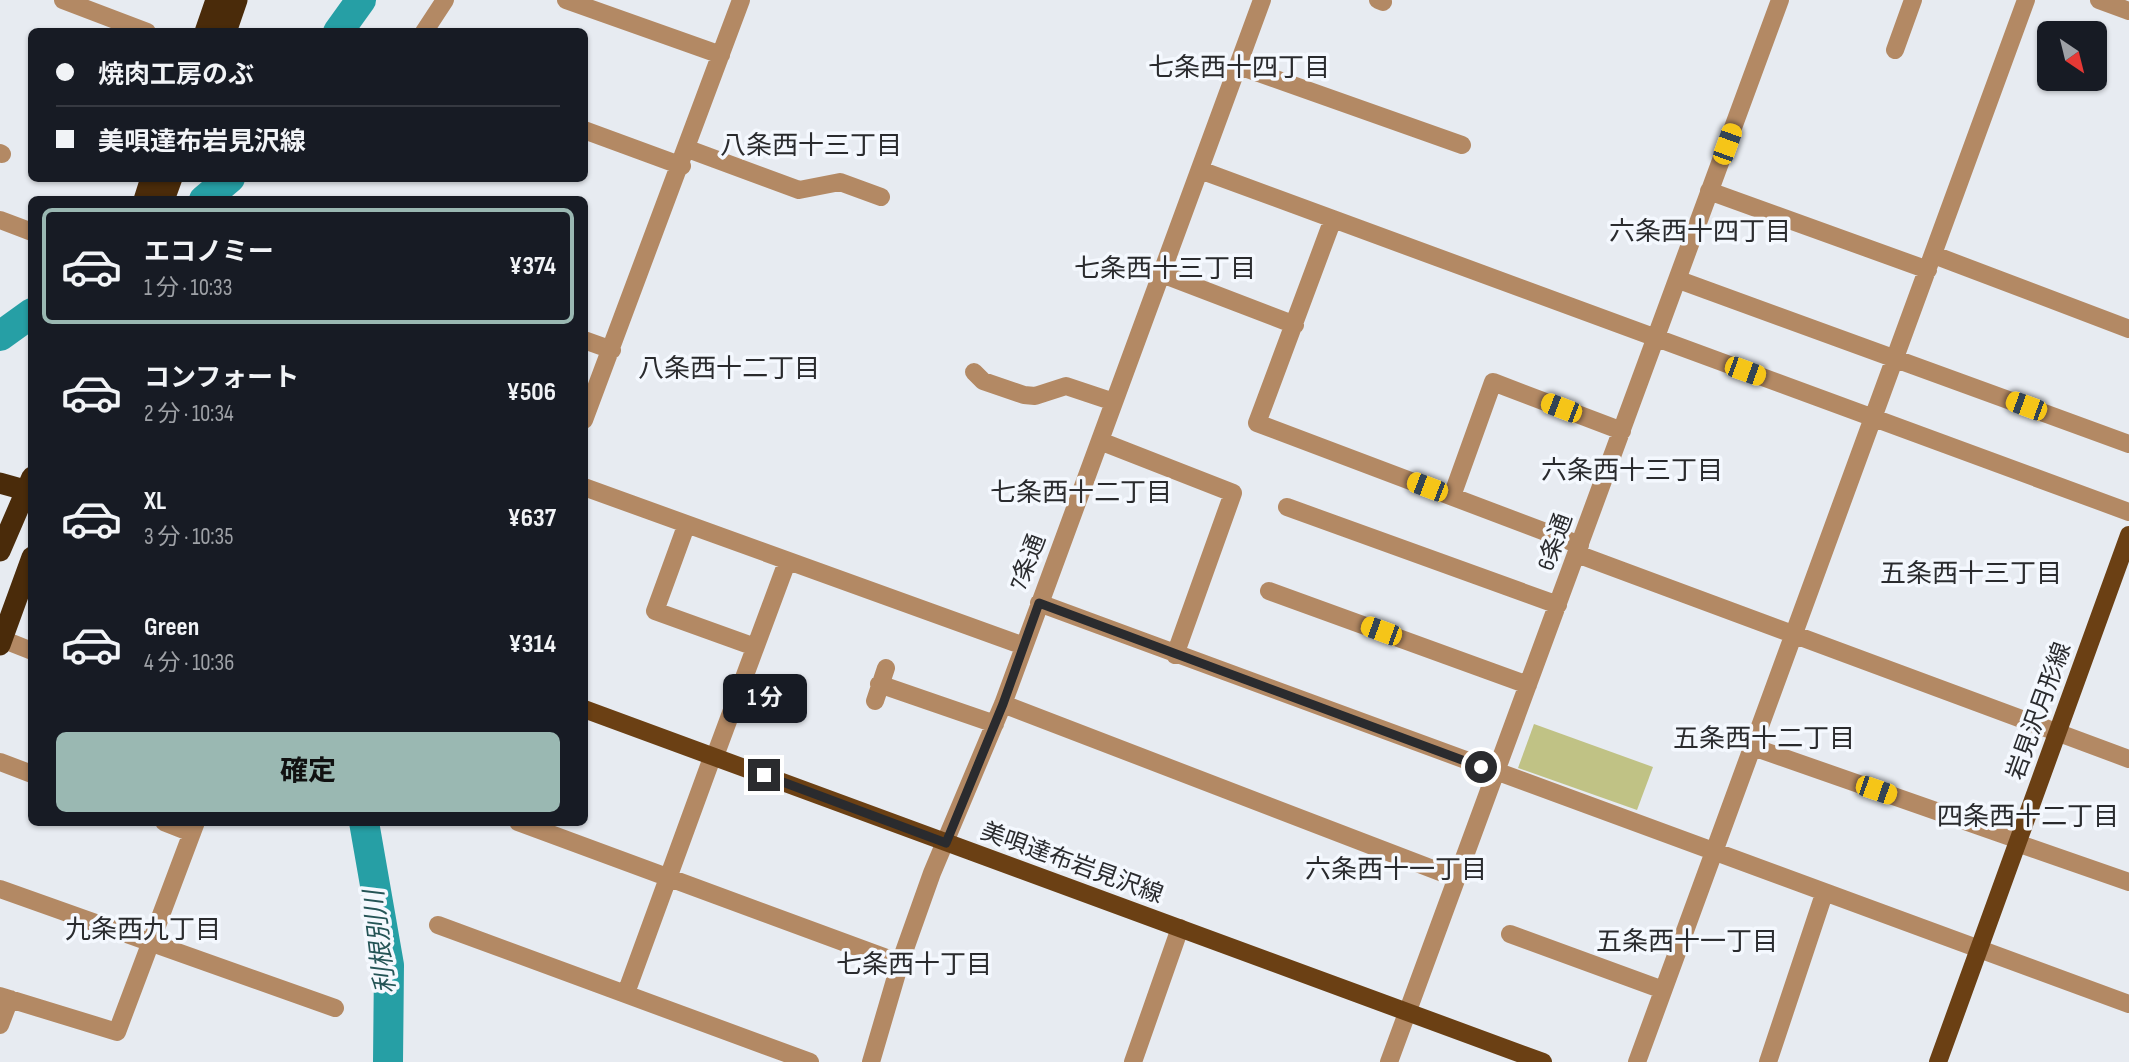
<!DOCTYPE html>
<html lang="ja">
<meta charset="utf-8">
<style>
:root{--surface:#171b24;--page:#20242c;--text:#f1f3f6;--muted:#9ea1a6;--line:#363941;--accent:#9ab8b2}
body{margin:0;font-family:"Sofia Sans Condensed","Noto Sans JP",sans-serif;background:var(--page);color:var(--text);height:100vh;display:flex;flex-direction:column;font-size:26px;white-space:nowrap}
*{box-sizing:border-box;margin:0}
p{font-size:23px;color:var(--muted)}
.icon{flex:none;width:38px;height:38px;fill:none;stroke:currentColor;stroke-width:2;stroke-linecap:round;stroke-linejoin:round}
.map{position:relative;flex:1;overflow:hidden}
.side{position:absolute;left:28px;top:196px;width:560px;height:630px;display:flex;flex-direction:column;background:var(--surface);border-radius:10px;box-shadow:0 2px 5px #0004}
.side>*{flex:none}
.banner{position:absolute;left:28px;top:28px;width:560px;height:154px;border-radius:10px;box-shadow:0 2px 5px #0004;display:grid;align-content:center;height:154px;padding:0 28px;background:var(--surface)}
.needle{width:46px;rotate:145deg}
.controls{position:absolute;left:2037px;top:21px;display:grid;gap:14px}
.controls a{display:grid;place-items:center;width:70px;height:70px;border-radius:10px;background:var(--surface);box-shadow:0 2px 5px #0004;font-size:35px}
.end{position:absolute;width:32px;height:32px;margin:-16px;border:9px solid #2a2b2e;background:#fff;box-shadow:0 0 0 4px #fff}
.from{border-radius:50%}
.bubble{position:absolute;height:49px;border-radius:10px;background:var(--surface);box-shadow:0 2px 5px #0004;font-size:23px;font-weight:700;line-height:49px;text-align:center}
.car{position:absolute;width:21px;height:42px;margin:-21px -10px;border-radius:9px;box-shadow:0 0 5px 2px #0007;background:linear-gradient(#f5c518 24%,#345 0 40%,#f5c518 0 76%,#345 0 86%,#f5c518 0)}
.banner b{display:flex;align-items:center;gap:24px;height:66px;font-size:26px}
.banner b+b{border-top:2px solid var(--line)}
.banner i{width:18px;height:18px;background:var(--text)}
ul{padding:12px 0 0;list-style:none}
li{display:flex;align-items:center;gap:21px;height:116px;margin:0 14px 10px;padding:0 14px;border:4px solid transparent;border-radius:10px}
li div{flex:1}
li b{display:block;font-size:26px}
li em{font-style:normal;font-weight:700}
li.active{border-color:var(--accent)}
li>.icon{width:63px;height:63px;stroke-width:1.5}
.button{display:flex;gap:14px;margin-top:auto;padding:14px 28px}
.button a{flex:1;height:80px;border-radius:10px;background:var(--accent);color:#111;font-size:28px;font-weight:700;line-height:80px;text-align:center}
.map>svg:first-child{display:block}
.green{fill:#c0c285}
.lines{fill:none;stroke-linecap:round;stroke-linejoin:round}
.river{stroke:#269fa5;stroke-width:30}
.minor{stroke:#b38964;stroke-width:18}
.major{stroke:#6b4014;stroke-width:18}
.highway{stroke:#4a2b0a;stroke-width:21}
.route{stroke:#2a2b2e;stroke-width:9}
.labels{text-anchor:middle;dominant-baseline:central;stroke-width:7;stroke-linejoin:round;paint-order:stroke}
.street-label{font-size:24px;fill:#2a2b2e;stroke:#f4f8fe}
.neighbourhood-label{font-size:26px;fill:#2a2b2e;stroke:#f4f8fe}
.water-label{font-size:26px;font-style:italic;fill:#245456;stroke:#f4f8fe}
</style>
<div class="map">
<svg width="2129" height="1062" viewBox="0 0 2129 1062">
<rect width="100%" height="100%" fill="#e7ebf1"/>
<!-- green -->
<path class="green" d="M 1534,724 L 1653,767 L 1637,810 L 1518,768 Z"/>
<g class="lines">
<!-- river -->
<path class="river" d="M 338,32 L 361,0
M 204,200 L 230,178
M 0,336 L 32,313
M 364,822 L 389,965 L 388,1062"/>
<!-- minor -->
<path class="minor" d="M 63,0 L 147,32
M 566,0 L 721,55
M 1378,0 L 1383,2
M 2099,0 L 2129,11
M 424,32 L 445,0
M 1895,50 L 1913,0
M 1239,66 L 1462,145
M 584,130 L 682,166
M 688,149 L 799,190 L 840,182 L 881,197
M 0,153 L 2,154
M 1200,170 L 2129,512
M 1709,191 L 1928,270
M 1333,219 L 1257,423 L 1580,545
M 0,220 L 32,232
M 1934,255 L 2129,329
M 1162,274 L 1295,325
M 1679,280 L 2129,444
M 584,340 L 612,350
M 974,372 L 983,381 L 1024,395 L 1035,396 L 1066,386 L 1114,402
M 584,420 L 741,0
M 1100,441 L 1233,493 L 1175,655
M 584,487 L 1024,646
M 1452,496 L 1493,382 L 1622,431
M 1287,507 L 1558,605
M 686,526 L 655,611 L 755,647
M 1577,554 L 2129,759
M 1269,591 L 1528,685
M 1039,603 L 2129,1004
M 2,639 L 32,651
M 879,684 L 995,724
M 875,701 L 886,668
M 1003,704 L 1456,878
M 1753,747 L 2019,840
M 715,756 L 787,562
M 0,762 L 32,774
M 164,822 L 192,833
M 518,822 L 900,963
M 2017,843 L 2129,882
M 0,889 L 335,1008
M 438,925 L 810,1062
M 1510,934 L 1663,990
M 626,993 L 713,755
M 0,996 L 117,1032 L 196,822
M 0,1025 L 10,999
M 871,1062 L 900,963 L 932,873 L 1003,704 L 1262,0
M 1133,1062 L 1180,928
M 1389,1062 L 1780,0
M 1637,1062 L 2026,0
M 1768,1062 L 1824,894"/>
<!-- major -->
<path class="major" d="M 584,709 L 1543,1062
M 1938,1062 L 2129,535"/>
<!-- highway -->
<path class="highway" d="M 205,32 L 216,0
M 226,32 L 237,0
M 144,200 L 151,178
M 164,200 L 172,178
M 0,483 L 32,492
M 0,551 L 32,477
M 0,645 L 32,557"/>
</g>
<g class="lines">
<!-- route -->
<path class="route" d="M 764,775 L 946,843 L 1003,704 L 1039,603 L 1481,767"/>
</g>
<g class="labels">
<!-- street labels -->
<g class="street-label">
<text transform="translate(1555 542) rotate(-70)">6条通</text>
<text transform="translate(1028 562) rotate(-69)">7条通</text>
<text transform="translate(2039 711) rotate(-70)">岩見沢月形線</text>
<text transform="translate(1072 863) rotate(20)">美唄達布岩見沢線</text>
</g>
<!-- neighbourhood labels -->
<g class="neighbourhood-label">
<text x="1239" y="68">七条西十四丁目</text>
<text x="811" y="146">八条西十三丁目</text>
<text x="1700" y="232">六条西十四丁目</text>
<text x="1165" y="269">七条西十三丁目</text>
<text x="729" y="369">八条西十二丁目</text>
<text x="1632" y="471">六条西十三丁目</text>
<text x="1081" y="493">七条西十二丁目</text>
<text x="1971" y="574">五条西十三丁目</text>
<text x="1764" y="739">五条西十二丁目</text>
<text x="2028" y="817">四条西十二丁目</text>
<text x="1396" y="870">六条西十一丁目</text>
<text x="143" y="930">九条西九丁目</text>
<text x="1687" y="942">五条西十一丁目</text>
<text x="914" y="965">七条西十丁目</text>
</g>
<!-- water labels -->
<g class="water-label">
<text transform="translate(381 942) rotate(-97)">利根別川</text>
</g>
</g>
</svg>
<div class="controls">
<a><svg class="needle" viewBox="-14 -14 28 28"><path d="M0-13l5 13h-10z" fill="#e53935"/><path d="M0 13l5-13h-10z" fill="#9ea1a6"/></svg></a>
</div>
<i class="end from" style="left:1481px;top:767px"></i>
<i class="end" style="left:764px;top:775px"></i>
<div class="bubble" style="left:723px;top:674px;width:84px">1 分</div>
<i class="car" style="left:1727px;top:144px;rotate:20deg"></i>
<i class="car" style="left:1745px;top:371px;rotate:110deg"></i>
<i class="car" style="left:2026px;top:406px;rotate:290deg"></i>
<i class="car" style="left:1561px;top:408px;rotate:291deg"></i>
<i class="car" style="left:1427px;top:487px;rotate:291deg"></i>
<i class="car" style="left:1381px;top:631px;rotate:290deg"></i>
<i class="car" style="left:1876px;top:790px;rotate:109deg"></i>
<div class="banner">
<b><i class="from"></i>焼肉工房のぶ</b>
<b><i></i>美唄達布岩見沢線</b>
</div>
<section class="side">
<ul>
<li class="active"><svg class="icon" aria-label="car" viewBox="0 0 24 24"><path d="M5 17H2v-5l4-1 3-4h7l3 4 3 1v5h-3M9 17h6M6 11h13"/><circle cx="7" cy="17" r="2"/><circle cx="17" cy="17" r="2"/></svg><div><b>エコノミー</b><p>1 分 · 10:33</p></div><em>¥374</em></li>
<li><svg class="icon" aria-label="car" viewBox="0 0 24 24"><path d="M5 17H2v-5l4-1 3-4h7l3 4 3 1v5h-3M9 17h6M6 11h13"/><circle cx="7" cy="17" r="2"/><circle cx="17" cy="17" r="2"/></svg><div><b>コンフォート</b><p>2 分 · 10:34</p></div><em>¥506</em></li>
<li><svg class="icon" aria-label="car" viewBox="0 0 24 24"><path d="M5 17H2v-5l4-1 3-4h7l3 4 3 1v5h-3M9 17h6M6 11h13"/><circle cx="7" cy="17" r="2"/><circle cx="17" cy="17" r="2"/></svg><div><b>XL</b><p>3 分 · 10:35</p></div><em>¥637</em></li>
<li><svg class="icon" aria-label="car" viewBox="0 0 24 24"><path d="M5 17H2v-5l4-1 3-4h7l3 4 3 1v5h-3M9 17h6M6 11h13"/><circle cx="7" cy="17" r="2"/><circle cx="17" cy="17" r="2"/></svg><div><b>Green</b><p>4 分 · 10:36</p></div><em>¥314</em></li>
</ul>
<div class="button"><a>確定</a></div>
</section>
</div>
